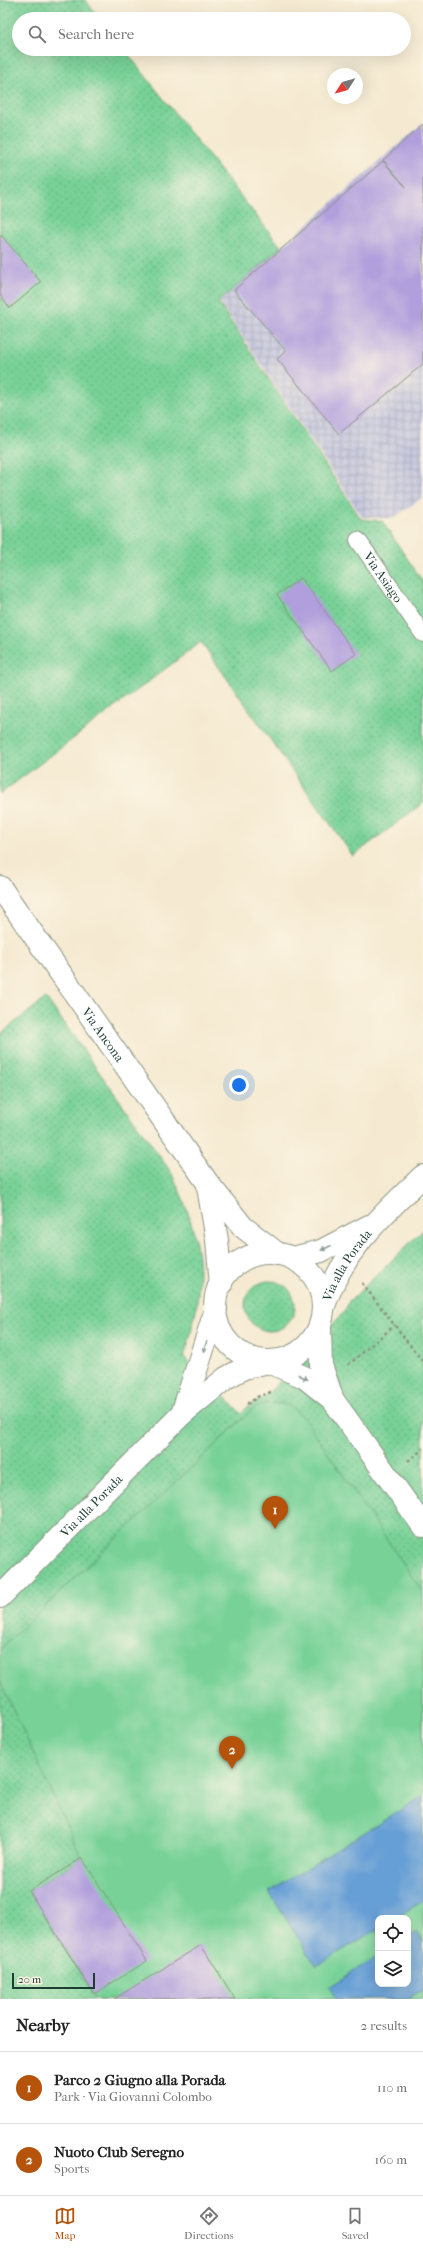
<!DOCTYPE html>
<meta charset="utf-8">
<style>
body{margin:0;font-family:"IM FELL French Canon",serif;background:#f2f2f2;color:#222}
.controls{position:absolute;right:12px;bottom:12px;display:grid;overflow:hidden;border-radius:8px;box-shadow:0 4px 16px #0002}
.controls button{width:36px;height:36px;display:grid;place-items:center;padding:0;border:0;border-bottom:1px solid #e0e0e0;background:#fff;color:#222;font:20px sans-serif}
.compass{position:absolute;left:327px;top:68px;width:36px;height:36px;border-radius:50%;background:#fff;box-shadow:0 4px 16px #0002;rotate:234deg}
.scale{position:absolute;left:12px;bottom:10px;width:83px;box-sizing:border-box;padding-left:4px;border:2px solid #1f3d34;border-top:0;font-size:11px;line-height:14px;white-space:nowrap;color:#1f3d34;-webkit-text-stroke:3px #fcf5e5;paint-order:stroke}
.you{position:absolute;left:239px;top:1085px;width:14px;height:14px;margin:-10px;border:3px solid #fff;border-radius:50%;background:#1a73e8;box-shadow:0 0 0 6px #1a73e833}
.badge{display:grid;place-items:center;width:26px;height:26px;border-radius:50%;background:#b45309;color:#fff;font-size:13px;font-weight:700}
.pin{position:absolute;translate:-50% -33px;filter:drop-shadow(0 1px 2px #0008)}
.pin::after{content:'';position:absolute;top:21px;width:14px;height:12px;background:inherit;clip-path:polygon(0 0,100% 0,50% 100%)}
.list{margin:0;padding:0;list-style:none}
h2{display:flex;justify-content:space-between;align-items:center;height:52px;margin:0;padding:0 16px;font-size:17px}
h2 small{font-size:13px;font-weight:400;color:#767676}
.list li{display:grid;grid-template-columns:26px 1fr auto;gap:12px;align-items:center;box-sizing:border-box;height:72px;padding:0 16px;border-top:1px solid #e0e0e0}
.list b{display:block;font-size:15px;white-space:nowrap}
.list p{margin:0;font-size:13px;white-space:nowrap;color:#767676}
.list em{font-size:13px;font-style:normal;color:#767676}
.icon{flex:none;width:22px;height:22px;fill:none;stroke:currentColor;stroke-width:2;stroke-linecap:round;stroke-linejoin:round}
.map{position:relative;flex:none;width:423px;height:1999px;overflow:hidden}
.search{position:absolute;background:#fff;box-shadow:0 4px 16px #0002;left:12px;right:12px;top:12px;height:44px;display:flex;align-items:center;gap:10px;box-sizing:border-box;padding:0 14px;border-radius:22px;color:#767676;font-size:15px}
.sheet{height:196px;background:#fff}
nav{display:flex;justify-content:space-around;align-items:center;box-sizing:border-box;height:56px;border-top:1px solid #e0e0e0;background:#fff;font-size:11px;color:#767676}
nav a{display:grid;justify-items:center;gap:2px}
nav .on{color:#b45309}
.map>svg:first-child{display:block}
.industrial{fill:url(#industrial-grid)}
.grass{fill:url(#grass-dots);stroke:#4c8866;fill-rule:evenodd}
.garden{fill:#78d298;stroke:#4c8866;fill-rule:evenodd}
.water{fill:#669fd5;stroke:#426e84}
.building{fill:#b09edd}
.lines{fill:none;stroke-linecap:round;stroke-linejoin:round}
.lane-casing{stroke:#8a9482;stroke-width:18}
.street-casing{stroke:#8a9482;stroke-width:24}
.secondary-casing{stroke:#8a9482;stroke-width:24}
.path{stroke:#8a9482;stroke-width:2.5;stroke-dasharray:3 3;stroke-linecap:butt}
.lane{stroke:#fff;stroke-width:16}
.street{stroke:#fff;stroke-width:22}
.secondary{stroke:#fff;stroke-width:22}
.oneway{fill:#8f9e9a}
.labels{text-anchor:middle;stroke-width:3;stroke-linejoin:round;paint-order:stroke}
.street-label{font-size:13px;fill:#1f3d34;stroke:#fcf5e5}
</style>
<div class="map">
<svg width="423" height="1999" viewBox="0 0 423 1999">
<defs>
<pattern id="industrial-grid" width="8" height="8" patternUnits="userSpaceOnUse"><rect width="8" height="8" fill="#c0c2dd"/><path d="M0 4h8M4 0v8" fill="none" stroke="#9b9fb4"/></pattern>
<pattern id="grass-dots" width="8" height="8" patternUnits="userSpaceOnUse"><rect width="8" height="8" fill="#78d298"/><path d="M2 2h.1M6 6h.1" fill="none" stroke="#62ac7d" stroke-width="1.8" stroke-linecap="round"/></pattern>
</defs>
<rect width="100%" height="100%" fill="#fcf5e5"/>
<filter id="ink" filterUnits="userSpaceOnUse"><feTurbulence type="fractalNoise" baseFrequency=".025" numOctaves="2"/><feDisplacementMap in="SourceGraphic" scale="8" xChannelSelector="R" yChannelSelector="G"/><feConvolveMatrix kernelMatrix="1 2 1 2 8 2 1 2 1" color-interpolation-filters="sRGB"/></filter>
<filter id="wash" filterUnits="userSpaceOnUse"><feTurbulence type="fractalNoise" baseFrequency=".012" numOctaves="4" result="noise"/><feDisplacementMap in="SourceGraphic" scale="16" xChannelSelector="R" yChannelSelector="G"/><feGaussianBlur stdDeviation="0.9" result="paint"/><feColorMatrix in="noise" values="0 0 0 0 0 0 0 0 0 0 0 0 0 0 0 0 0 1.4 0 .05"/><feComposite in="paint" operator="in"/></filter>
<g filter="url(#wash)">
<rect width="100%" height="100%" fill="#f5ead1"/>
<polygon class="industrial" points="423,123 423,497 392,519 362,517 219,301"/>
<g class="grass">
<polygon points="0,0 85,0 100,19 19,19 19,49 124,49 281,247 218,302 361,519 382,521 423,582 423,803 353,856 201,642 0,794"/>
<path d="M 46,998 L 171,1172 C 204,1240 207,1286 184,1357 L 241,1413 L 250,1405 L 264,1398 L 344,1312 L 349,1302 L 423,1230 L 423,1999 L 0,1999 L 0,1034 ZM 378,1918 L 408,1918 L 408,1984 L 378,1984 Z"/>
<circle cx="270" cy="1306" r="25"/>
</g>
<path class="garden" d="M 274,1403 L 288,1405 L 304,1418 L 423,1593 L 423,1999 L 96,1999 L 29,1891 L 82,1858 L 0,1681 L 0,1649 L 253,1409 L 263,1404 ZM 378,1918 L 408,1918 L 408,1984 L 378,1984 Z"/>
<g class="water">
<polygon points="423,1796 423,1901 395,1918 378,1918 378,1929 316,1966 269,1892"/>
<polygon points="416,1932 423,1942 423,1990 408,1999 336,1999 329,1987 378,1956 378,1984 408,1984 408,1937"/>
</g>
<g id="blocks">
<g class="building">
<polygon points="423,124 423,364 339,434 277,359 286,351 234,290 383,161 406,187 383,160"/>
<polygon points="0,234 41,282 10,308 0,295"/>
<polygon points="301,578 356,654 332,671 277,595"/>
<polygon points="82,1858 147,1961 94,1994 29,1891"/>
<polygon points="201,1945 235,1999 114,1999"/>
</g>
</g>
</g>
<g filter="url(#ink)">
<use href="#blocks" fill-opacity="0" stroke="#8a9482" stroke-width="1"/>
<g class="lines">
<defs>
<g id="lane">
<path id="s1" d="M 358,540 L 423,634"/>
</g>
<g id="street">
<path id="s2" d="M 0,887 L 207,1182 L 243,1227 L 278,1254"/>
<polyline points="208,1187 217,1240 221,1285"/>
<polyline points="320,1326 321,1365 333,1400"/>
<polyline points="268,1362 304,1377 333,1400 423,1526"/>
</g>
<g id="secondary">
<circle cx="269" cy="1307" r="54"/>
<polyline points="293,1258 321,1251 369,1226"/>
<path id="s3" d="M 323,1309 C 341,1252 381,1216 423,1176"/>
<polyline points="182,1414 216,1309"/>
<path id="s4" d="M 0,1597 L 182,1414 L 226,1378 L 244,1368 L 268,1362"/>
</g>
</defs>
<use href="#lane" class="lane-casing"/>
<use href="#street" class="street-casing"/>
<use href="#secondary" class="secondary-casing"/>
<g class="path">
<polyline points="362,1283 423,1362"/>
<polyline points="348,1365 395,1325"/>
<polyline points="247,1404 259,1396 271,1392"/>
<polyline points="408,1461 423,1449"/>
</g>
<use href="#lane" class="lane"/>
<use href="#street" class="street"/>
<use href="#secondary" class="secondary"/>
</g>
<defs><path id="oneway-solid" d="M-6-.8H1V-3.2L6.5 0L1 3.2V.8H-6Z"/></defs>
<g class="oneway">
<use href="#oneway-solid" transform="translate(326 1248) rotate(156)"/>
<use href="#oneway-solid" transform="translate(205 1347) rotate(107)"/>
<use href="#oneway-solid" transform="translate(303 1377) rotate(28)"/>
</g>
</g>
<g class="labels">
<g class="street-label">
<text dy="5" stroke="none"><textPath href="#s1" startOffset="45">Via Asiago</textPath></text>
<text dy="5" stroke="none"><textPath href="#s2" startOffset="180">Via Ancona</textPath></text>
<text dy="5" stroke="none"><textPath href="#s3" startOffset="50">Via alla Porada</textPath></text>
<text dy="5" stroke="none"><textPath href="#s4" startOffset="129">Via alla Porada</textPath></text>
</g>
</g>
</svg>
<div class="controls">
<button><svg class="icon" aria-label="locate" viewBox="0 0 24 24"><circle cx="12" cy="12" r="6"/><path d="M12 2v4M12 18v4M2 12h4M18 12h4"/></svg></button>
<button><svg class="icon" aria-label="layers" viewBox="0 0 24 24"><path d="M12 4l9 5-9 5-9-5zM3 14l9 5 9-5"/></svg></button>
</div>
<svg class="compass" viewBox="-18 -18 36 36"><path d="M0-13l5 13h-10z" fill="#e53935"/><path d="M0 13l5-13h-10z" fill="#767676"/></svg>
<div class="scale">20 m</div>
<div class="you"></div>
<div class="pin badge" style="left:275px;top:1529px">1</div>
<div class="pin badge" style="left:232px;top:1769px">2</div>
<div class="search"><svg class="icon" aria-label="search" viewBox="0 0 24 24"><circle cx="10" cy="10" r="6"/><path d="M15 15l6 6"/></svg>Search here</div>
</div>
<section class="sheet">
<h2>Nearby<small>2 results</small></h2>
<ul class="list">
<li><span class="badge">1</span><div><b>Parco 2 Giugno alla Porada</b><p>Park · Via Giovanni Colombo</p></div><em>110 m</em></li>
<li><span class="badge">2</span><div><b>Nuoto Club Seregno</b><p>Sports</p></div><em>160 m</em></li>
</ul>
</section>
<nav>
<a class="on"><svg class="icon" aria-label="map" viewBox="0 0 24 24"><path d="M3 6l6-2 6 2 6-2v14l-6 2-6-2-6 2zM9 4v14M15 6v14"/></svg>Map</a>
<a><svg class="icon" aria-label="directions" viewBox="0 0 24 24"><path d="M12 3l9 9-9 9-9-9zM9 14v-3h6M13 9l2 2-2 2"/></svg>Directions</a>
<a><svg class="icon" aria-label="saved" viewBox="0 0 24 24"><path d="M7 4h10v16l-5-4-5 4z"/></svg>Saved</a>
</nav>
